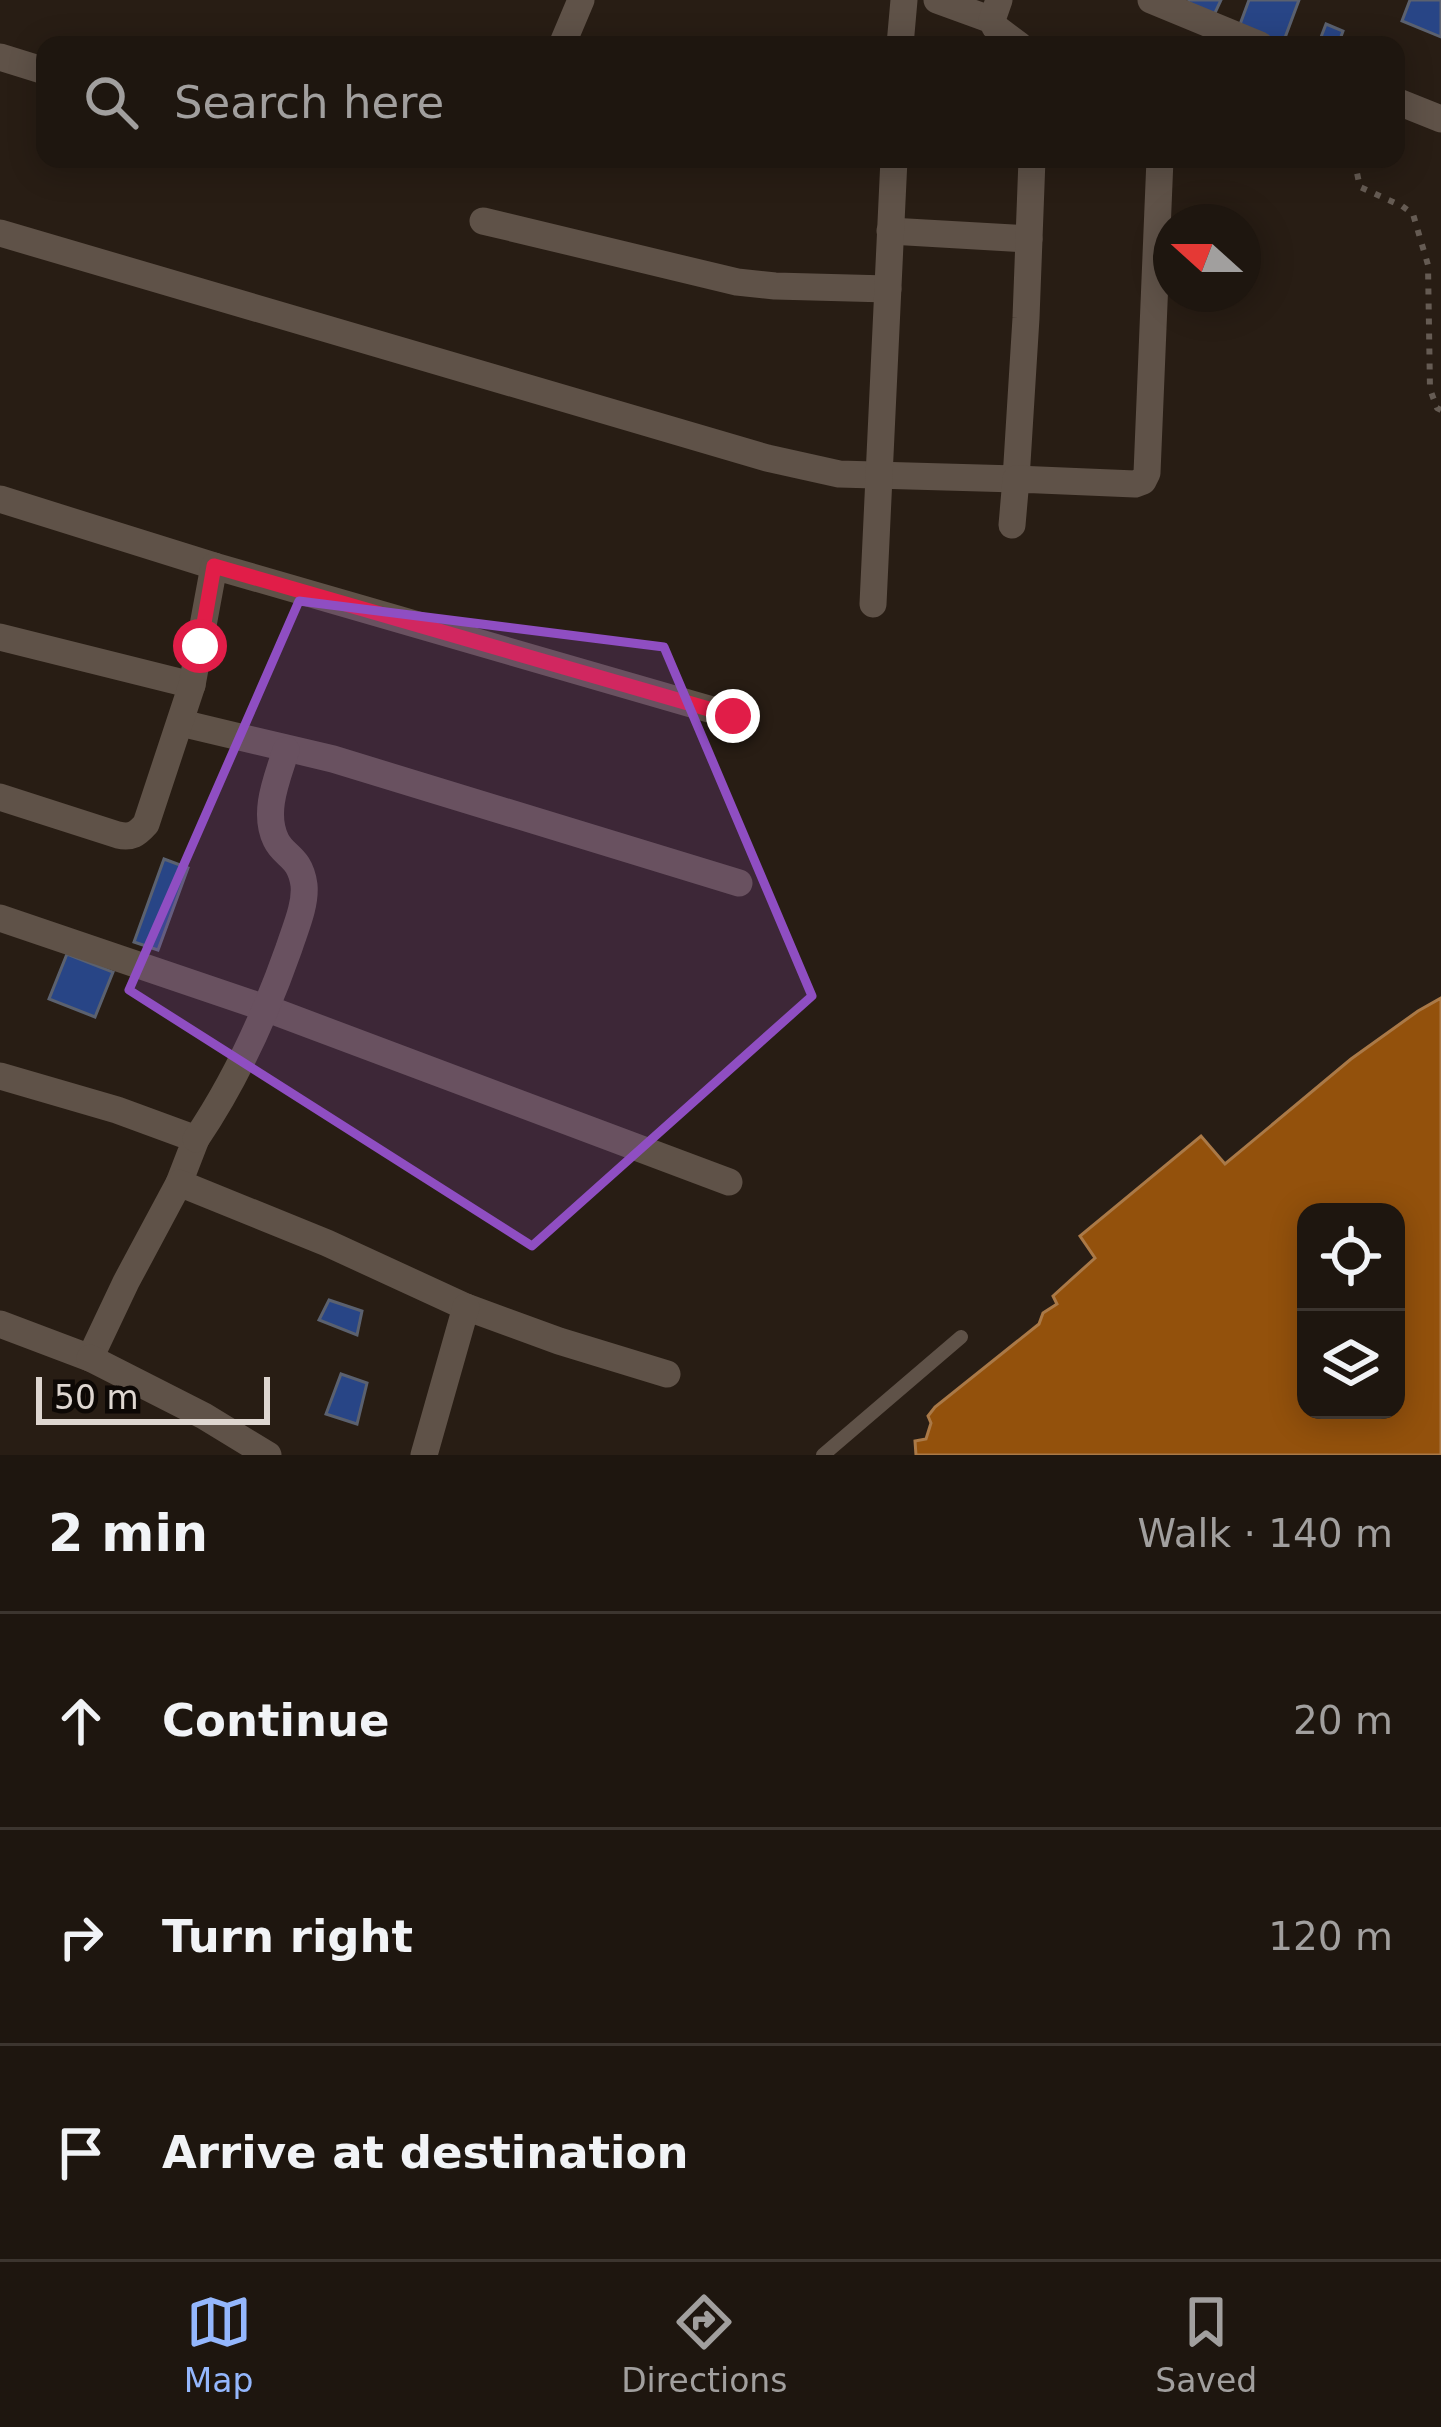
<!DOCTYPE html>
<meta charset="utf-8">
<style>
body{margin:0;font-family:"DejaVu Sans",sans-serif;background:#2b231d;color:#f1f3f6}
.controls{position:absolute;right:36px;bottom:36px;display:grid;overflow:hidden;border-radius:24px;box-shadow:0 6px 30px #0003}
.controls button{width:108px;height:108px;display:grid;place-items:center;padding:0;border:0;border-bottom:3px solid #3c352f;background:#1e160f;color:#f1f3f6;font:60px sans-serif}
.compass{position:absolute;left:1153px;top:204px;width:108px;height:108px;border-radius:50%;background:#1e160f;box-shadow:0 6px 30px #0003;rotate:291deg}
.scale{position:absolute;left:36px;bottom:30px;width:234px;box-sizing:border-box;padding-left:12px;border:6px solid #ded6d0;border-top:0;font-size:33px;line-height:42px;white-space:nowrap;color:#ded6d0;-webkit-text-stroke:9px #0d0805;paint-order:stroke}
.stop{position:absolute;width:36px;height:36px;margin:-27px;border:9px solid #e11d48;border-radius:50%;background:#fff}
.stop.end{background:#e11d48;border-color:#fff;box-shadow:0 3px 12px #0008}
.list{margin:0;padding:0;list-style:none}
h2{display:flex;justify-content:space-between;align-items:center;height:156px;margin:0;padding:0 48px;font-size:51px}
h2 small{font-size:39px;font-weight:400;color:#a19f9e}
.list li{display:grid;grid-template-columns:78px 1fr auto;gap:36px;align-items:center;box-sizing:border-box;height:216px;padding:0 48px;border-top:3px solid #3c352f}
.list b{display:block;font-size:45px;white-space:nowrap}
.list em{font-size:39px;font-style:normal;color:#a19f9e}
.icon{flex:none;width:66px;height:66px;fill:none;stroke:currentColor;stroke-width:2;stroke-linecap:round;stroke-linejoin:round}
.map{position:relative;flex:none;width:1441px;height:1455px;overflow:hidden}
.search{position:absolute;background:#1e160f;box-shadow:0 6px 30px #0003;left:36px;right:36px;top:36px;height:132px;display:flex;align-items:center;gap:30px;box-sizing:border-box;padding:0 42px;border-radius:24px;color:#a19f9e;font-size:45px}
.sheet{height:804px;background:#1e160f}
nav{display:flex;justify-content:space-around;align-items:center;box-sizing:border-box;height:168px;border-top:3px solid #3c352f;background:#1e160f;font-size:33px;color:#a19f9e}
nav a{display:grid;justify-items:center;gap:6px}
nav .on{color:#94b7fd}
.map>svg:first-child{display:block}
.water{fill:#93510c;stroke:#aa7947;stroke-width:3;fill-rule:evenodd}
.building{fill:#284586;stroke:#5b616f;stroke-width:3}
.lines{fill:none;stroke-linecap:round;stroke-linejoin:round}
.path{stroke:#655b53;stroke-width:6;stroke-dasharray:6 9;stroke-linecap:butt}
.lane{stroke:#5f5248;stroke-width:14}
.street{stroke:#5f5248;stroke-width:27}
.route{stroke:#e11d48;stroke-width:15}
.marked{fill:#8f4ec2;fill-opacity:0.2;stroke:#8f4ec2;stroke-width:9;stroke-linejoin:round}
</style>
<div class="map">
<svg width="1441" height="1455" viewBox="0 0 1441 1455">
<rect width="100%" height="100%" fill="#281d14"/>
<path class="water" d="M 1441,998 L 1441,1455 L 916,1455 L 915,1441 L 926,1439 L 931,1423 L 928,1416 L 935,1407 L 1039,1324 L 1043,1313 L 1057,1304 L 1053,1296 L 1095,1258 L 1080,1236 L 1201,1136 L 1225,1164 L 1351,1059 L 1418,1011 ZM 1306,1212 L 1396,1212 L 1396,1410 L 1306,1410 Z"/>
<g class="building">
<polygon points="1189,0 1221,0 1214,15 1188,3"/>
<polygon points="1249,0 1299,0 1283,43 1239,27"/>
<polygon points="1410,0 1441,0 1441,37 1402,21"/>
<polygon points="1326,24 1343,31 1338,45 1318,45"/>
<polygon points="164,859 188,868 158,950 134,942"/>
<polygon points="67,954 113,972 95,1017 49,999"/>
<polygon points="329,1300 362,1311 357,1335 319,1320"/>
<polygon points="341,1374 367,1383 357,1424 326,1414"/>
</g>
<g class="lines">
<polyline class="path" points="1354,159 1360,187 1402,206 1413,214 1428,265 1430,389 1437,408 1441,410"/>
<polyline class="lane" points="823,1455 961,1337"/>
<g class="street">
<polyline points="937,0 992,20"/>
<polyline points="999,0 992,20 995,27 1019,45"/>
<polyline points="1151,0 1260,45"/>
<polyline points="562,45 581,0"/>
<polyline points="900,45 904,0"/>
<polyline points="0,57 45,71"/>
<polyline points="1396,101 1441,119"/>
<polyline points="483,221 737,282 775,286 888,289"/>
<polyline points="890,231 1029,239"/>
<polyline points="0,233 767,458 839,474 1016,479 1026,318 1032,159"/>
<polyline points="0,499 214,566"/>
<polyline points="1012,525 1016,479 1135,484 1143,481 1147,473 1160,159"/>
<polyline points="873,604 894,159"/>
<polyline points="0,637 192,685"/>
<polyline points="181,723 333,759 739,883"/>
<path d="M 0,797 L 118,835 C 132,838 137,834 146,824 L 192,685 L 214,566 L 733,716"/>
<polyline points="0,918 268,1009 729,1182"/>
<polyline points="0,1076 117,1110 196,1139 179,1183"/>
<path d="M 196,1139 C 236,1080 265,1016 289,948 C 295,929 306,905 304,885 C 300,856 284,857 276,840 C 262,811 278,777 286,750"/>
<polyline points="0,1324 90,1358 126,1282 179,1183 327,1243 466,1307 559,1341 667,1374"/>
<polyline points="90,1358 204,1416 268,1455"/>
<polyline points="424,1455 466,1307"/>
</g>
</g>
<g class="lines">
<polyline class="route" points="200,646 214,566 733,716"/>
</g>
<path class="marked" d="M 299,601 L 664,647 L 812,996 L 532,1246 L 129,990 Z"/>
</svg>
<div class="controls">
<button><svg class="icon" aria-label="locate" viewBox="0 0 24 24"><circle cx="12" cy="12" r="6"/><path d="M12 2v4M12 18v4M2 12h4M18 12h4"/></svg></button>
<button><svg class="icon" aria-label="layers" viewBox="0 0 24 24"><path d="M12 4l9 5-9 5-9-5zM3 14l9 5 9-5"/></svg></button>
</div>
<svg class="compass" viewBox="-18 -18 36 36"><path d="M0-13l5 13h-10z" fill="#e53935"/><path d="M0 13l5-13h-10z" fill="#a19f9e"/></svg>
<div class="scale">50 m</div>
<div class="stop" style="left:200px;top:646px"></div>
<div class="stop end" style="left:733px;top:716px"></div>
<div class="search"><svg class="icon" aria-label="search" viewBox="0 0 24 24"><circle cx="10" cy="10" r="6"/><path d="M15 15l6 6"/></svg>Search here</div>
</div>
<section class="sheet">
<h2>2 min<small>Walk · 140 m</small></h2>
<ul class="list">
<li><svg class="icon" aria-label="ahead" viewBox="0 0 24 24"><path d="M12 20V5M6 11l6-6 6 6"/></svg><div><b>Continue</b></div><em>20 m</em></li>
<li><svg class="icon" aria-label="right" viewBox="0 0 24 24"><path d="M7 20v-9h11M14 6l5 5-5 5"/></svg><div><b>Turn right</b></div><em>120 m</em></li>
<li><svg class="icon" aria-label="arrive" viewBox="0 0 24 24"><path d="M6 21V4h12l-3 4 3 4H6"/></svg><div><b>Arrive at destination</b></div></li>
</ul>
</section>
<nav>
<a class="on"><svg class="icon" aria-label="map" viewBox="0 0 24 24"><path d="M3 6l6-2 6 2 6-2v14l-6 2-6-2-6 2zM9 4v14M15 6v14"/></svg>Map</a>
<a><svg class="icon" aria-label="directions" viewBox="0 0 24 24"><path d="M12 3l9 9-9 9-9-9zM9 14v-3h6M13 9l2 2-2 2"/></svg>Directions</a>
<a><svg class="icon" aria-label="saved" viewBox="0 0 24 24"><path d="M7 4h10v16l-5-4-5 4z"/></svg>Saved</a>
</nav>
